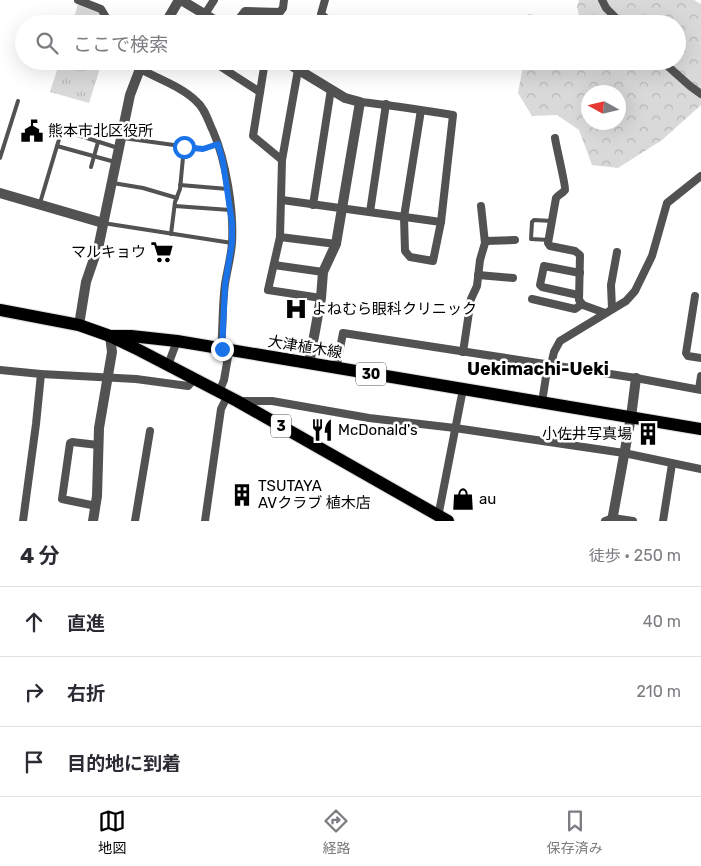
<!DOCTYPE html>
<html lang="ja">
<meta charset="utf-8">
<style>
body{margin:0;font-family:Rubik,"Noto Sans JP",sans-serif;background:#f2f2f3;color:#2b2b33}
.compass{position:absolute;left:581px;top:85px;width:45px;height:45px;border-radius:50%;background:#fff;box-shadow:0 5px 20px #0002;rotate:278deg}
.stop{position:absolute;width:15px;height:15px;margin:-11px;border:4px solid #1a73e8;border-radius:50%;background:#fff}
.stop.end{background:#1a73e8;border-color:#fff;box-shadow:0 1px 5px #0008}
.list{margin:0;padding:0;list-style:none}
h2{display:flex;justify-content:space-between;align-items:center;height:65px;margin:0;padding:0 20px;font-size:21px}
h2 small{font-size:16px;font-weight:400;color:#7c7c81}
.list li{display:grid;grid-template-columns:32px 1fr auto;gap:15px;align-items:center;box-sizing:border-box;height:70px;padding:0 20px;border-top:1px solid #e1e1e2}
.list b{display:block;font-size:19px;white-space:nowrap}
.list em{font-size:16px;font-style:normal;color:#7c7c81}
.icon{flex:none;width:28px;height:28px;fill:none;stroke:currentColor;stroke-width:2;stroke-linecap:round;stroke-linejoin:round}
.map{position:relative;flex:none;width:701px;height:521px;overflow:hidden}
.search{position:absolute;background:#fff;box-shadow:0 5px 20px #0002;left:15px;right:15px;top:15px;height:55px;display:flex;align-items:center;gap:12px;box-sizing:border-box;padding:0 18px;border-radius:28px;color:#7c7c81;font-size:19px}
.sheet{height:275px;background:#fff}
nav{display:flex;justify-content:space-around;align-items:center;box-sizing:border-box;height:70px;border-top:1px solid #e1e1e2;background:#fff;font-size:14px;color:#7c7c81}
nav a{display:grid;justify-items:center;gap:2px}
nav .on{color:#000}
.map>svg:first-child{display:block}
.forest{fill:url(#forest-crowns);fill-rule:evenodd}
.park{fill:url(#park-tufts)}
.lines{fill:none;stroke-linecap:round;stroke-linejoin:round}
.primary-casing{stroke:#dbdbdb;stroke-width:14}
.trunk-casing{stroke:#dbdbdb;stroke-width:14}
.service{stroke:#525252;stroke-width:4}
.minor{stroke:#525252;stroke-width:8}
.tertiary{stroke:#525252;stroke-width:10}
.primary{stroke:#000;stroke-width:12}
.trunk{stroke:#000;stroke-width:12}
.route{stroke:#1a73e8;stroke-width:6}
.labels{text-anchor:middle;stroke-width:5;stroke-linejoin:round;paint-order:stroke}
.shield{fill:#fff;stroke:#4c4c4c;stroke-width:1}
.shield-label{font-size:14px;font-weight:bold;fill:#000}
.poi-label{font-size:15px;fill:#000;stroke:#fff;text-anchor:start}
.street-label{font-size:15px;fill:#000;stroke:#fff}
.quarter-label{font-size:18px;font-weight:bold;fill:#000;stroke:#fff}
</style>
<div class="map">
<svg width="701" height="521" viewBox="0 0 701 521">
<defs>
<pattern id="forest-crowns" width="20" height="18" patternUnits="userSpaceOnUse" patternTransform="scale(1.25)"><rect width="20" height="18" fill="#d9d9d9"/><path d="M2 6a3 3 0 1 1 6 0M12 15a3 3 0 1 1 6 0" fill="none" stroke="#b8b8b8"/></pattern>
<pattern id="park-tufts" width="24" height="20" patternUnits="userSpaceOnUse" patternTransform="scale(1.25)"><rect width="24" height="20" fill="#d9d9d9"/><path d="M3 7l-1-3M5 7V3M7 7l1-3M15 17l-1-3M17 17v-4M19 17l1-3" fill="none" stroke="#b8b8b8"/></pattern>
</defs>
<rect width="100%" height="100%" fill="#fff"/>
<g class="forest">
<path d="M 579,0 L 694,0 L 701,4 L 701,105 L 662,140 L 618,168 L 592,165 L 579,130 L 557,115 L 532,116 L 518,93 L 524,61 L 677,61 L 677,24 L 581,24 L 577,7 ZM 588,92 L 618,92 L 618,122 L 588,122 Z"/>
<polygon points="528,14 566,19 571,24 528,24"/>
</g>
<g class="park">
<polygon points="78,4 97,11 105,24 72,24"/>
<polygon points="60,61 110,61 101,65 89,103 50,92"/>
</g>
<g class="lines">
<defs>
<polyline id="primary" points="110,336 131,336 177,341 701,429"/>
<polyline id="trunk" points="0,310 79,325 110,336 135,348 237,401 448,521"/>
</defs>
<use href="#primary" class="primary-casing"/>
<use href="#trunk" class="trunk-casing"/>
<g class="service">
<polyline points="123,138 203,149 217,144"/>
<polyline points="57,146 62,130 118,148"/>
<polyline points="0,158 18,101"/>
<polyline points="91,167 98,142"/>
<polyline points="113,183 143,188 177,198"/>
<polyline points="180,185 228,189"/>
<polyline points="40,203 57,146 115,162"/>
<polyline points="175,206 230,210"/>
<polyline points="103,223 232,243"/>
<polyline points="171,234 175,202 180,189 184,147"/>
<polyline points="549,240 531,239 532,222 534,220 552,221"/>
</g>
<g class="minor">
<polyline points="78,0 101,9 110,24"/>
<polyline points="325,0 321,14 333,24"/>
<polyline points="602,0 606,8 622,24"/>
<polyline points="205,14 214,0"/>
<polyline points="235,24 245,11 280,12 283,8 284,0"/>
<path d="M 127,61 C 148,76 179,84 196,101 C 205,108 208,121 213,131 C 226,161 234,210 232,243 C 231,257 227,271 225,284 C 222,306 223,328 221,349"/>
<polyline points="215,61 218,65 260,92"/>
<polyline points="265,61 253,136 282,160 298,70"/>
<polyline points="662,61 690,86 701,94"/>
<path d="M 360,102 C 391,105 422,110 453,115 L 441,222 L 433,261 L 410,257 L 405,251 L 404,217 L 421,110"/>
<path d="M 555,138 C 556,146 566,186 565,190 C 563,193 558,195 556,198 L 548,243 L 550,246 L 575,251 L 580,255 L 579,300 L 583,305 L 605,313"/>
<polyline points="282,160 280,237 268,290 321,298"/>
<polyline points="282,200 441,222"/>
<polyline points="313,205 331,89"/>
<polyline points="370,212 386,104"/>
<polyline points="280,237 336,244"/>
<polyline points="485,241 515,240"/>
<polyline points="274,265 323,272"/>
<polyline points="478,275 513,278"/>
<polyline points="578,295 542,287 540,285 544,266 580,273"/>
<polyline points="695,296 686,353 688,356 701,358"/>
<polyline points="532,299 575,309 582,304"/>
<polyline points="612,309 611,285 617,252"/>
<polyline points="463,352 471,299 477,286 480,260 485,243 481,206"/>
<polyline points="168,365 177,341"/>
<polyline points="551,365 554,352 560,341 626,301 635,291 652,256 667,203 701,176"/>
<polyline points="336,369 343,333 636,378 701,390"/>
<polyline points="0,370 41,374 136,379 188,386 195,378"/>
<polyline points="699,389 701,376"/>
<polyline points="219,392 224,380 229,351"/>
<polyline points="241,401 272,401 369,418 455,428 624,453 701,469"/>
<polyline points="542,402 548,364"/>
<polyline points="96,506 62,499 70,443 72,442 98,445"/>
<polyline points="438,517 463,389"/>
<polyline points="23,521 36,424 41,374"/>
<polyline points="135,521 150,431"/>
<polyline points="205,521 221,409 227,397"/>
<polyline points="605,521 613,518 633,521"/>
<polyline points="663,521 672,464"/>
</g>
<g class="tertiary">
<polyline points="181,0 221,24"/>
<polyline points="165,24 179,0"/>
<polyline points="284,61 345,98 360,102 336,244 323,272 321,298 309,364"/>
<polyline points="0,193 103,223"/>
<polyline points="79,325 86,282 99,244 130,95 143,61"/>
<polyline points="93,521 97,496 99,428 112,352 110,336"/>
<polyline points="612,521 631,417 636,378"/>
</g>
<use href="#primary" class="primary"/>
<use href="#trunk" class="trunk"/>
</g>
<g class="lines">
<polyline class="route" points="184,147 203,149 218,144 223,162 232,223 232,243 225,285 222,349"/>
</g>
<defs>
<symbol id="civic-bare" viewBox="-9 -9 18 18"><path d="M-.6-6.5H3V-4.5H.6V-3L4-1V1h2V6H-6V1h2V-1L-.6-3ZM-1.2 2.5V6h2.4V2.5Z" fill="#000" stroke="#fff" stroke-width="2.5" paint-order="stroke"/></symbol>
<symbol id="supermarket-bare" viewBox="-9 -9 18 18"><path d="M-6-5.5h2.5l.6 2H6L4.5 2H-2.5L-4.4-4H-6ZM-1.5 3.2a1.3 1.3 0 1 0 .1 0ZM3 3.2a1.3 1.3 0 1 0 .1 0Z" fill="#000" stroke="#fff" stroke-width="2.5" paint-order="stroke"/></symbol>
<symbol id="hospital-bare" viewBox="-9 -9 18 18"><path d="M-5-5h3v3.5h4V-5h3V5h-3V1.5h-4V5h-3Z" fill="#000" stroke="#fff" stroke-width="2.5" paint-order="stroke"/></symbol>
<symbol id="restaurant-bare" viewBox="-9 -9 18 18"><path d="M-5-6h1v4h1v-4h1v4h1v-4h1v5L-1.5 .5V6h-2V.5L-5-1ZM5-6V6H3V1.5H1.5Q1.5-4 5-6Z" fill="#000" stroke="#fff" stroke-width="2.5" paint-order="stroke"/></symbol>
<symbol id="building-bare" viewBox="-9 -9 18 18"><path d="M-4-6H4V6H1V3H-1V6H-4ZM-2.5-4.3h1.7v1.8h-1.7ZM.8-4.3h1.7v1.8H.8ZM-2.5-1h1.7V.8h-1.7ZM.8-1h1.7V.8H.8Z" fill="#000" stroke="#fff" stroke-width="2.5" paint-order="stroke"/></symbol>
<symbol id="shop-bare" viewBox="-9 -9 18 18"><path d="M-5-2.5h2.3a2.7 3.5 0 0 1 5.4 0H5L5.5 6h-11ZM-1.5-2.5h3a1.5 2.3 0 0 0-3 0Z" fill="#000" stroke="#fff" stroke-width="2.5" paint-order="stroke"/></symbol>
</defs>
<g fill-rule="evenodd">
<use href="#civic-bare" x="16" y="115" width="32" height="32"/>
<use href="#supermarket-bare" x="146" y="236" width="32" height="32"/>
<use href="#hospital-bare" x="280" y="293" width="32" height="32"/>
<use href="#restaurant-bare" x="306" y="414" width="32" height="32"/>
<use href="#building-bare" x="632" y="418" width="32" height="32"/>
<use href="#building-bare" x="226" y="479" width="32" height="32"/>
<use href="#shop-bare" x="447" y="483" width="32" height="32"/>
</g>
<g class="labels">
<g class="shield">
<rect x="356" y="362.5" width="30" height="23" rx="4"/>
<rect x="271" y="414.5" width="20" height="23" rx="4"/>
</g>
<g class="shield-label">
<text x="371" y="379">30</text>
<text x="281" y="431">3</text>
</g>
<g class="poi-label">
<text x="48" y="136">熊本市北区役所</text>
<text x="146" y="257" text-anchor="end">マルキョウ</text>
<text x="312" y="314">よねむら眼科クリニック</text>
<text x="338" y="435">McDonald's</text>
<text x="632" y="439" text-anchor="end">小佐井写真場</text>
<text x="258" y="491">TSUTAYA<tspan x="258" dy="17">AVクラブ 植木店</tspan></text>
<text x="479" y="504">au</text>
</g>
<g class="street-label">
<text transform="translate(305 347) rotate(9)" y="5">大津植木線</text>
</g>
<g class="quarter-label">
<text x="538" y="375">Uekimachi-Ueki</text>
</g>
</g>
</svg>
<svg class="compass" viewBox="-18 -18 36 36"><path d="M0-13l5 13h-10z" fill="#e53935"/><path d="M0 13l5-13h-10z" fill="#7c7c81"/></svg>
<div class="stop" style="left:184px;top:147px"></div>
<div class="stop end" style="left:222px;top:349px"></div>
<div class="search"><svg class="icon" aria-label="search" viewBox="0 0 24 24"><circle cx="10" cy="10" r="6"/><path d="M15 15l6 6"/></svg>ここで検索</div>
</div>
<section class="sheet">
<h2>4 分<small>徒歩 · 250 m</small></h2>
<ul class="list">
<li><svg class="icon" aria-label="ahead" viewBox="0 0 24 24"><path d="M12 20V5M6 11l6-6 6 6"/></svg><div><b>直進</b></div><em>40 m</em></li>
<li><svg class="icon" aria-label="right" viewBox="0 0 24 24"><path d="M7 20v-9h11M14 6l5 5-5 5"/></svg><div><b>右折</b></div><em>210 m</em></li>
<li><svg class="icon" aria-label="arrive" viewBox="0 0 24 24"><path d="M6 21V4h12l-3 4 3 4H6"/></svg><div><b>目的地に到着</b></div></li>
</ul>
</section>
<nav>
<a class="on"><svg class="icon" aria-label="map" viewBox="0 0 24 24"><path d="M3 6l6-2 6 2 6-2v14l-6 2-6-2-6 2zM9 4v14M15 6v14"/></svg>地図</a>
<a><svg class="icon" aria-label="directions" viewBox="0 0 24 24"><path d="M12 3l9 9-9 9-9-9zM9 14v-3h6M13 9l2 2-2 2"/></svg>経路</a>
<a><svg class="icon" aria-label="saved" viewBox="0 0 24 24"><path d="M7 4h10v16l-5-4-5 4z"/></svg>保存済み</a>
</nav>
